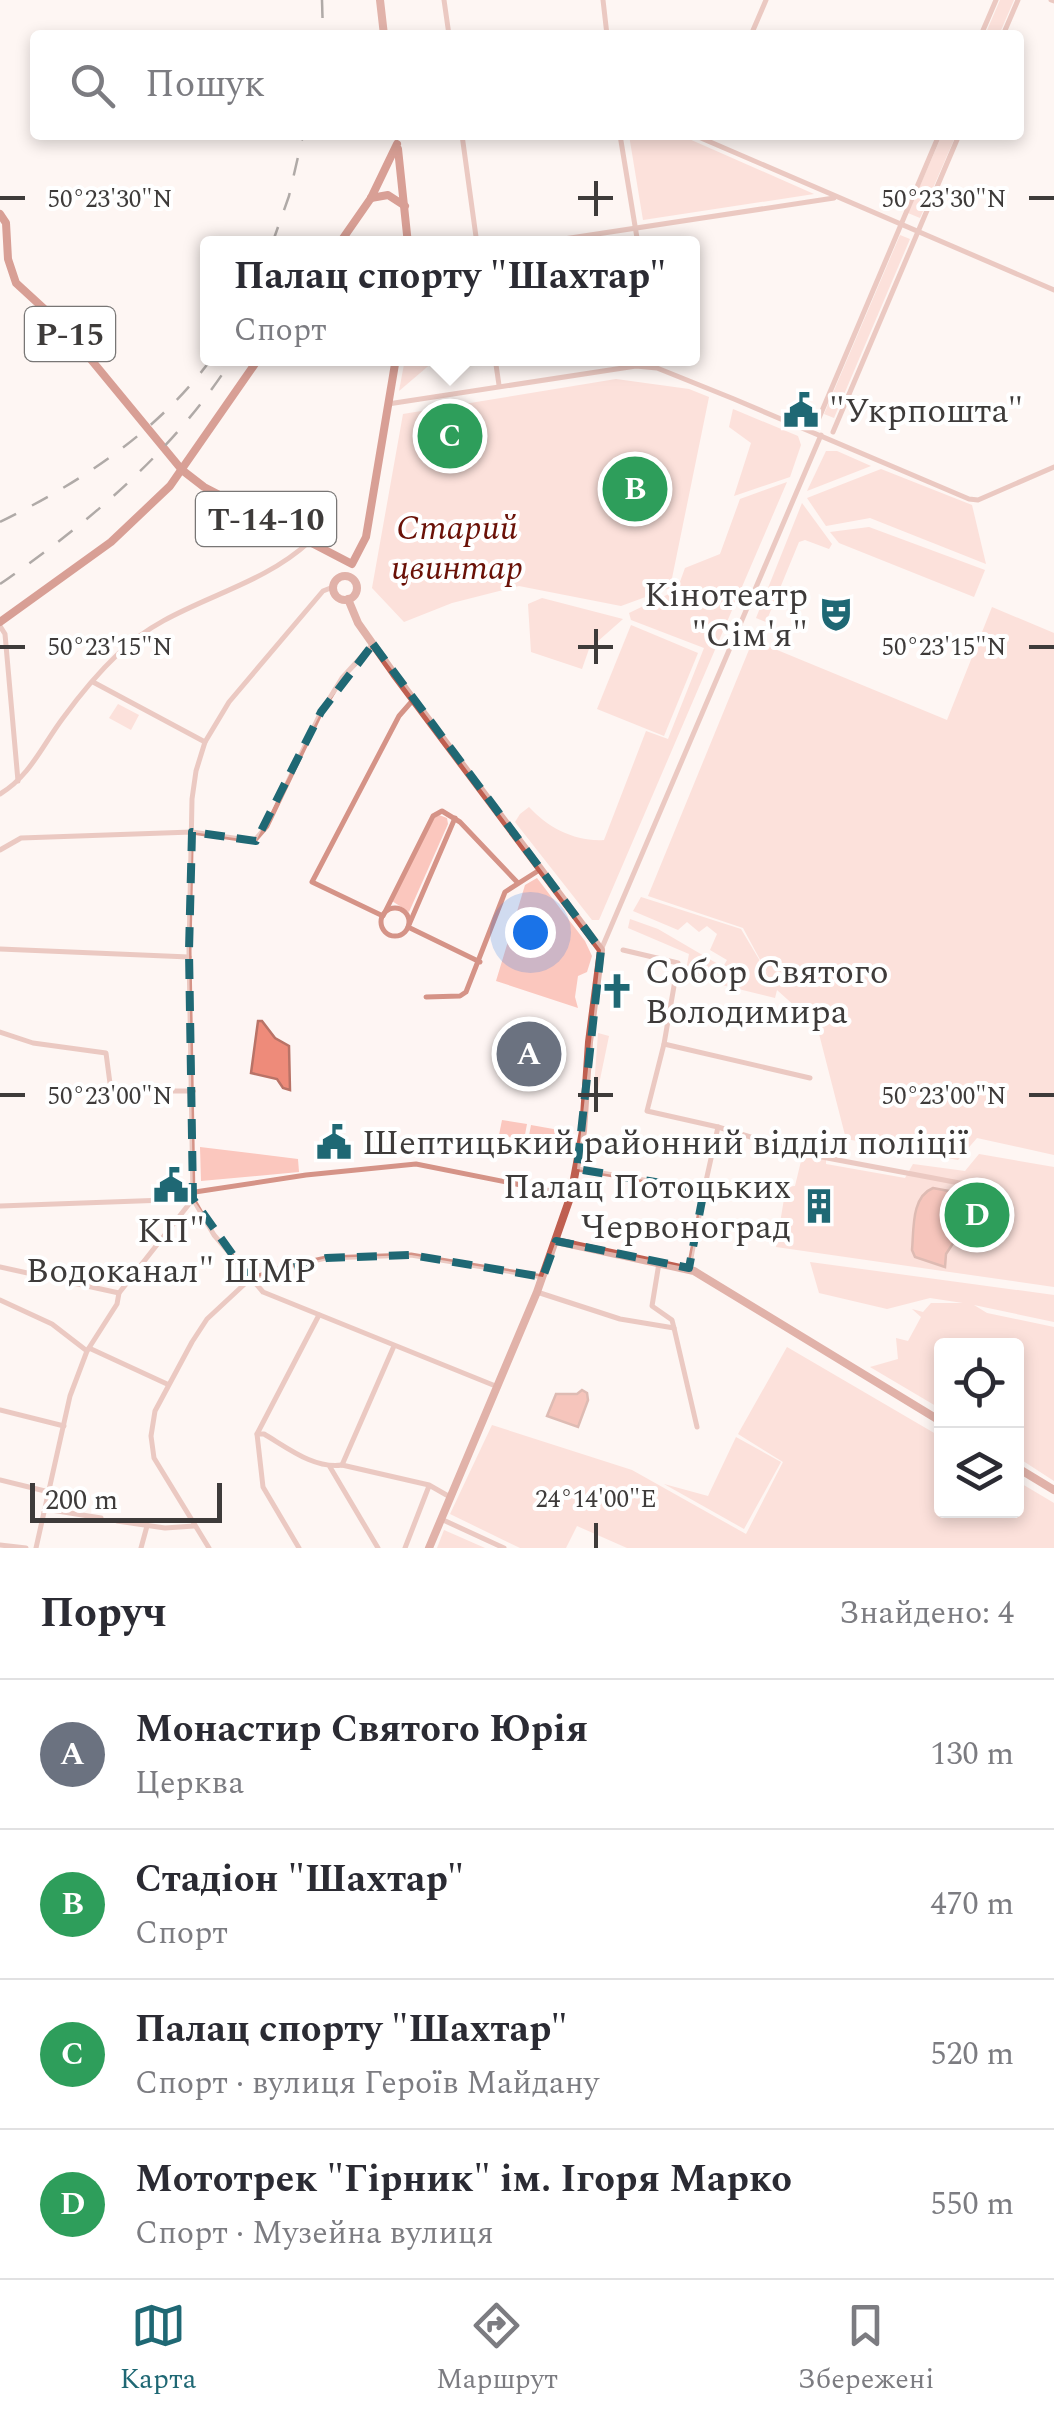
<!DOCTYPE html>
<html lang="uk">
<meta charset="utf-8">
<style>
body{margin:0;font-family:Spectral,serif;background:#f7f7f7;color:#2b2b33}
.controls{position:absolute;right:30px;bottom:30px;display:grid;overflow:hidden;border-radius:10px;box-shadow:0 5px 15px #0003}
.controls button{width:90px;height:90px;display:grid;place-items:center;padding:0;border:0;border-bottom:2px solid #e1e1e2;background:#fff;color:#2b2b33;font:50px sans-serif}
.scale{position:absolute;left:30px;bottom:25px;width:192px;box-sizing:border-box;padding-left:10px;border:5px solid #3e3b3a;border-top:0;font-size:28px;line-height:35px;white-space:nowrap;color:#3e3b3a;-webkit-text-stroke:8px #fff;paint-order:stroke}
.you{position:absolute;left:530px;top:932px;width:35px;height:35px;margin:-25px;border:8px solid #fff;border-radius:50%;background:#1a73e8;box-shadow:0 0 0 15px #1a73e833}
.badge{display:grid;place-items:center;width:65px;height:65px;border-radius:50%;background:#1f6874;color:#fff;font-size:32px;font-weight:700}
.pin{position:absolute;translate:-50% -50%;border:5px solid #fff;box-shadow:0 2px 10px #0006}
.popup{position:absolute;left:200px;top:236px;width:500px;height:130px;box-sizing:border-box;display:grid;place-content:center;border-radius:10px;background:#fff;filter:drop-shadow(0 2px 8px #0005);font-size:32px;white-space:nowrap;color:#7c7c81}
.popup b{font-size:38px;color:#2b2b33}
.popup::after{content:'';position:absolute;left:50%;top:100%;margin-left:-20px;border:20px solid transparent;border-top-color:#fff}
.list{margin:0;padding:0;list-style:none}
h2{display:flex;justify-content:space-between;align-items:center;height:130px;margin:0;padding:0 40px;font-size:42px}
h2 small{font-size:32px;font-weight:400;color:#7c7c81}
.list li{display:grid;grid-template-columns:65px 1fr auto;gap:30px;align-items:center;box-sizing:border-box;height:150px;padding:0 40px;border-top:2px solid #e1e1e2}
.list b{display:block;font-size:38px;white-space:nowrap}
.list p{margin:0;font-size:32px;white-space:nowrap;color:#7c7c81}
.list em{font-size:32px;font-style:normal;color:#7c7c81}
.icon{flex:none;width:55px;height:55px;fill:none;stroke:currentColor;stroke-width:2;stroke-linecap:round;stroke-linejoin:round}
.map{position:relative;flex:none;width:1054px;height:1548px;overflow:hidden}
.search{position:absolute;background:#fff;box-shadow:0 5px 15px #0003;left:30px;right:30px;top:30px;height:110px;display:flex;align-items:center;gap:25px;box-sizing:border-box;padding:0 35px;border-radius:10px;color:#7c7c81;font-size:38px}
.sheet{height:730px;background:#fff}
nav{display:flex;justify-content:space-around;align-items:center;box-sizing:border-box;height:140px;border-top:2px solid #e1e1e2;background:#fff;font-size:28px;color:#7c7c81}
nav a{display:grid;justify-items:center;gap:5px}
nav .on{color:#1f6874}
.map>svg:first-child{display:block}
.green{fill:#fbc7be}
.water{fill:#ee8b7a;stroke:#b97367;stroke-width:2.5}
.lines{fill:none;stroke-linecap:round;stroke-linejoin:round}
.street{stroke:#d59387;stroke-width:5}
.secondary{stroke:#bf5f50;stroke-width:8}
.primary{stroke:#ab3525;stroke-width:8}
.rail{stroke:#524e4d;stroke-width:2.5;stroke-dasharray:18 18;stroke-linecap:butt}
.marked{fill:none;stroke:#1f6874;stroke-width:8;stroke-dasharray:20 12;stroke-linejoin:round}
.ticks{fill:none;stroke:#3e3b3a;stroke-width:4}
.labels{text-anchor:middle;stroke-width:8;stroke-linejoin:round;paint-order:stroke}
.shield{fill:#fff;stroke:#787675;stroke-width:2.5}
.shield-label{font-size:32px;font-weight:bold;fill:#3e3b3a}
.poi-label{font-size:35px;fill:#3e3b3a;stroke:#fff;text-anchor:start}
.park-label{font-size:35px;font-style:italic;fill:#6a1107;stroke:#fff}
.ticks-label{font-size:25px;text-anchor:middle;fill:#3e3b3a;stroke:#fff;stroke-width:8;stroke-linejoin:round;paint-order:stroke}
</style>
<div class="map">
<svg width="1054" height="1548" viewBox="0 0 1054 1548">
<rect width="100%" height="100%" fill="#fef5f3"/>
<g class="green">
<polygon points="1000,0 1014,0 999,35 985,35"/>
<polygon points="629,135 680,135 814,194 643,220"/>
<polygon points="942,135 956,135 920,218 908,213"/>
<polygon points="900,235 910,239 834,418 824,414"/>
<polygon points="405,359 432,359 433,362 399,391"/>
<polygon points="616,379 689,389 709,397 670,588 621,606 519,586 452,603 404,622 372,588 403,414"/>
<polygon points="733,409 798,436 801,445 790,477 734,496 751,443 729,427"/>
<polygon points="826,451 837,451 871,466 807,491"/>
<polygon points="881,469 972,505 986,564 870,518 826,526 807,498"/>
<path d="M 787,482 L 599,920 L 592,920 L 515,822 L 520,814 L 529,807 C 548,828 576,842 604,840 L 646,731 L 668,739 L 704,648 L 631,620 L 629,613 L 677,590 L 685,568 L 720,554 L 740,499 Z"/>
<polygon points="802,503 832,544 829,549 805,540 799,542 766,622 756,618"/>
<polygon points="869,527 985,570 974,597 839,543 830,532"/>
<polygon points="542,598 623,619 589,649 582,669 531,652 528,604"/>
<polygon points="992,607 1054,633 1054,1155 977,1138 958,1160 846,1139 817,1026 777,990 775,998 685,976 689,954 628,928 630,919 658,929 723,967 727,960 710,950 717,934 707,926 699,932 687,922 678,930 633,911 641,897 741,929 770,978 743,928 648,896 753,640 947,720"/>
<polygon points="631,625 698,653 664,736 597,709"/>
<polygon points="118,704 139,715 131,730 109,718"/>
<polygon points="439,815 447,818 448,824 409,912 392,901 434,818"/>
<polygon points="537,878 585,941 592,956 587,972 578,976 575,997 578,1008 496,981 525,885"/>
<polygon points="598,1033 609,1036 598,1089 594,1088"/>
<polygon points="547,1034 557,1042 550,1067 537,1068"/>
<polygon points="502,1120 527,1124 524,1140 499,1135"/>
<polygon points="531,1125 559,1130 556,1147 528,1141"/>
<polygon points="200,1147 298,1159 299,1172 201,1181"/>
<polygon points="979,1154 1054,1167 1054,1287 776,1247 786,1187 795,1186 802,1157 826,1159 826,1164 905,1178 913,1164 965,1171"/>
<polygon points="810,1262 1054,1295 1054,1322 974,1305 987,1313 1054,1327 1054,1481 1017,1457 1016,1346 942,1346 941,1409 870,1367 898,1359 896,1338 908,1341 921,1317 912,1309 923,1312 931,1303 963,1303 930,1298 887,1309 819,1293"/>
<polygon points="787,1347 941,1437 942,1510 1016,1510 1017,1481 1054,1503 1054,1548 627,1548 577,1526 566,1548 520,1548 450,1514 492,1425 632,1470 746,1534 783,1462 738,1434"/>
<polygon points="736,1437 781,1462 744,1529 664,1484 708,1496"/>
<polygon points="444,1530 485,1548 437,1548"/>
</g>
<g class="water">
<polygon points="258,1021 262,1021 275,1038 289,1046 290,1090 283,1088 277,1079 251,1073"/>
<path d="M 933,1188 L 959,1193 L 963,1197 L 961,1231 L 946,1254 L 945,1267 L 915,1257 L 912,1250 C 914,1229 911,1197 933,1188 Z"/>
<polygon points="582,1390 587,1393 588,1400 578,1427 547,1416 556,1394 577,1394"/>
</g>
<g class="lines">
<g class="street">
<polyline points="444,0 449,35"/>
<polyline points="603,0 607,35"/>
<polyline points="1051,0 1054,1"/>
<polyline points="751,35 766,0"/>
<polyline points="981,35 996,0"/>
<polyline points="1003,35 1018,0"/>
<polyline points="462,135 477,244"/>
<polyline points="620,135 638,244"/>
<polyline points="694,135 1054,290"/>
<polyline points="531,244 834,198"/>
<polyline points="495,358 499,385"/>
<polyline points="388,404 636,366 657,368 734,399 969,499 978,500 1054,467"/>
<polyline points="816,425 939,135"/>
<polyline points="833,432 959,135"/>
<polyline points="0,626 5,634 18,781"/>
<polyline points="93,682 205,742"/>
<polyline points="413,700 399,716 312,882 383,916 433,816 442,811 460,822 517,882"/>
<path d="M 0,794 C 30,776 42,746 63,718 C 79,696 98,673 118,654 C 171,601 254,593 309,542"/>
<polyline points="455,818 408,927 480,962"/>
<polyline points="0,850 21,838 192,832 254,841 267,826 321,712 342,678 373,644"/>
<circle cx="395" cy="922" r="14"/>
<polyline points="0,949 189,957"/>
<polyline points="601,950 821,435"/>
<polyline points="623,950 678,963 664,1044 647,1111 718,1127 704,1190"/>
<polyline points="426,997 460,996 466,992 505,892 541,869"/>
<polyline points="0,1032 33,1043 106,1053 111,1091 193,1091"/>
<polyline points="664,1044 810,1078"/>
<polyline points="718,1127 806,1154 965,1184"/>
<polyline points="577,1169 704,1190 689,1268"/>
<polyline points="195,1192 306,1175 416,1164 571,1195"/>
<polyline points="193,1199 189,951 192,799 196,771 205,742 229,702 323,591 333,587"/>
<polyline points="193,1199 214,1235 263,1292 498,1387"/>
<polyline points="0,1206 193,1199"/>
<polyline points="659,1263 652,1306 672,1320 674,1328"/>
<polyline points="0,1267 119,1293"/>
<polyline points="537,1292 620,1319 674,1328 697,1427"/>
<polyline points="0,1300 52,1324 87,1351"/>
<polyline points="89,1348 167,1384"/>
<polyline points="0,1410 64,1426"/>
<path d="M 257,1434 L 264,1434 C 288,1448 314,1469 342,1465 L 429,1485 L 450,1497"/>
<polyline points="342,1465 394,1346"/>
<polyline points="330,1467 378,1548"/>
<polyline points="0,1480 49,1492"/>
<polyline points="45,1509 101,1518"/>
<polyline points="441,1519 504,1548"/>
<polyline points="117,1521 165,1528 194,1526"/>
<polyline points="0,1545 26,1548"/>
<polyline points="36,1548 70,1396 87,1351 117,1304 119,1293 193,1199"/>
<polyline points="141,1548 147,1526"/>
<polyline points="209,1548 154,1458 151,1436 155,1411 192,1342 207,1319 250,1279 281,1268 326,1258 411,1255 543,1277"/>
<polyline points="299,1548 263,1487 257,1434 319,1315"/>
<polyline points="405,1548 429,1486"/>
</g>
<g class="secondary">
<polyline points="380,0 384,35"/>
<circle cx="345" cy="588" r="12"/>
<polyline points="348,599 358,623 394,674 601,950 589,1042 583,1131 571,1195 537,1292 429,1548"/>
<polyline points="556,1241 694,1271 942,1422"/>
<polyline points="1016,1467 1054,1490"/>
</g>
<g class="primary">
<polyline points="398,149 408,244"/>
<polyline points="371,198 388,195 405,206"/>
<polyline points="0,214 6,223 8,259 16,283 65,328 182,470 204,487 352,564 366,537 396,358"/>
<polyline points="339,244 371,198 397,144"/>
<polyline points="0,622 111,542 170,486 259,358"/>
</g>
<g class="rail">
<polyline points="322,0 323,35"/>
<polyline points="272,244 289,196 303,135"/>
<path d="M 0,522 C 81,482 158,432 212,358"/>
<path d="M 0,584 C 90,522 174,451 233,358"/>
</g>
</g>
<path d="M0 0H1054V1548H0ZM 373,644 L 601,950 L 577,1169 L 704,1190 L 689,1268 L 556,1241 L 543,1277 L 411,1255 L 326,1258 L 250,1279 L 193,1199 L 189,951 L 192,832 L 256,841 L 321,712 Z" fill="#fef5f3" fill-opacity=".55" fill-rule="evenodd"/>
<path class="marked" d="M 373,644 L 601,950 L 577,1169 L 704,1190 L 689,1268 L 556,1241 L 543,1277 L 411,1255 L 326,1258 L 250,1279 L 193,1199 L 189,951 L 192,832 L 256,841 L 321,712 Z"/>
<path class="ticks" d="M 596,181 L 596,216M 0,198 L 25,198M 578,198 L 613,198M 1029,198 L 1054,198M 596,629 L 596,664M 0,647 L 25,647M 578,647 L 613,647M 1029,647 L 1054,647M 596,1077 L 596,1112M 0,1095 L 25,1095M 578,1095 L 613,1095M 1029,1095 L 1054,1095M 596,1523 L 596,1548"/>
<defs>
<symbol id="civic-bare" viewBox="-9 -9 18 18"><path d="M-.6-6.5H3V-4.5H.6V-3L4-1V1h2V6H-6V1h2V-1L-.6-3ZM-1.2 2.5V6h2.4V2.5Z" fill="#1f6874" stroke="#fff" stroke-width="2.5" paint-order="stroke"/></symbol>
<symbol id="theatre-bare" viewBox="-9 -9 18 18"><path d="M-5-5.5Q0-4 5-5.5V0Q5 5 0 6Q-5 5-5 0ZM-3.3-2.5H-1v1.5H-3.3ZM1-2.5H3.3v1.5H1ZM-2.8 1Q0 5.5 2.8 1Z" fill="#1f6874" stroke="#fff" stroke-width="2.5" paint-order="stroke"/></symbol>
<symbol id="church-bare" viewBox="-9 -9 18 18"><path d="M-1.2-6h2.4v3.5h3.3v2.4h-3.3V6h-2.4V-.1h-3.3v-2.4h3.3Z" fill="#1f6874" stroke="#fff" stroke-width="2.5" paint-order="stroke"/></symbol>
<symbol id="building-bare" viewBox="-9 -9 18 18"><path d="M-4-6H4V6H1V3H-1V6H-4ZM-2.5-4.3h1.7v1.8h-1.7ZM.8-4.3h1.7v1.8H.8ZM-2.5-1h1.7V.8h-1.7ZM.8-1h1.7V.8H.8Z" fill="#1f6874" stroke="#fff" stroke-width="2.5" paint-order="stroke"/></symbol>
</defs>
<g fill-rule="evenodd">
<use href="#civic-bare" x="776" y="385" width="50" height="50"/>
<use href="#theatre-bare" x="811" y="589" width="50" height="50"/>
<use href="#church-bare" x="592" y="966" width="50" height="50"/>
<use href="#civic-bare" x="309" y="1117" width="50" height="50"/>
<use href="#civic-bare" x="146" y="1160" width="50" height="50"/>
<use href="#building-bare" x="794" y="1181" width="50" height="50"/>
</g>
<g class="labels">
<g class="shield">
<rect x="25" y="307" width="90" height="54" rx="8"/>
<rect x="196" y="492" width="140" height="54" rx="8"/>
</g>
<g class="shield-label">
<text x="70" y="345">Р-15</text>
<text x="266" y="530">Т-14-10</text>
</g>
<g class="poi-label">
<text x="829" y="422">"Укрпошта"</text>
<text x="808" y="606" text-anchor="end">Кінотеатр<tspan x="808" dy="40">"Сім'я"</tspan></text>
<text x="645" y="983">Собор Святого<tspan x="645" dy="40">Володимира</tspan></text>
<text x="362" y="1154">Шептицький районний відділ поліції</text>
<text x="791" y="1198" text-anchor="end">Палац Потоцьких<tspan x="791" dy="40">Червоноград</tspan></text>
<text x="171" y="1242" text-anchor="middle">КП"<tspan x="171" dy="40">Водоканал" ШМР</tspan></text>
</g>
<g class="park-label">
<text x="457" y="539">Старий<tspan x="457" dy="40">цвинтар</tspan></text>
</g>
</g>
<g class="ticks-label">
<text x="110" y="207">50°23'30"N</text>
<text x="944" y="207">50°23'30"N</text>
<text x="110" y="655">50°23'15"N</text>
<text x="944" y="655">50°23'15"N</text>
<text x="110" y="1104">50°23'00"N</text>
<text x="944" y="1104">50°23'00"N</text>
<text x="596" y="1507">24°14'00"E</text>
</g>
</svg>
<div class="controls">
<button><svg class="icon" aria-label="locate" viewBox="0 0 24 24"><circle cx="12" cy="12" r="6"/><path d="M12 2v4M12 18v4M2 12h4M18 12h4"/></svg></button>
<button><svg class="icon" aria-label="layers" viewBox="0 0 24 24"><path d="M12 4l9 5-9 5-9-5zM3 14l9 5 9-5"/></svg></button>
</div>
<div class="scale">200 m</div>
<div class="you"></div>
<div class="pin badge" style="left:529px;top:1054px;background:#6b7280">A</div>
<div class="pin badge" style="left:635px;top:489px;background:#2e9e5b">B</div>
<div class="pin badge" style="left:450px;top:436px;background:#2e9e5b">C</div>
<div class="popup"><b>Палац спорту &quot;Шахтар&quot;</b>Спорт</div>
<div class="pin badge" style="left:977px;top:1215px;background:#2e9e5b">D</div>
<div class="search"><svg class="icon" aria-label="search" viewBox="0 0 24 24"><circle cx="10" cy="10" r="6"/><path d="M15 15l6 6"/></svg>Пошук</div>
</div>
<section class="sheet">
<h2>Поруч<small>Знайдено: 4</small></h2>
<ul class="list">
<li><span class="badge" style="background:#6b7280">A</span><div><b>Монастир Святого Юрія</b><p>Церква</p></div><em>130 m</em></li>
<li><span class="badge" style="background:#2e9e5b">B</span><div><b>Стадіон &quot;Шахтар&quot;</b><p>Спорт</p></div><em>470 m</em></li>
<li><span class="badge" style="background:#2e9e5b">C</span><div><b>Палац спорту &quot;Шахтар&quot;</b><p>Спорт · вулиця Героїв Майдану</p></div><em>520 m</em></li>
<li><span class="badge" style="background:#2e9e5b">D</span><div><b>Мототрек &quot;Гірник&quot; ім. Ігоря Марко</b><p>Спорт · Музейна вулиця</p></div><em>550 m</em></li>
</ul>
</section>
<nav>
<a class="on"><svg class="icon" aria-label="map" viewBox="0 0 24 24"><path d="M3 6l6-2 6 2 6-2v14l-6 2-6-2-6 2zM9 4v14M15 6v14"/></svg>Карта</a>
<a><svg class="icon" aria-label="directions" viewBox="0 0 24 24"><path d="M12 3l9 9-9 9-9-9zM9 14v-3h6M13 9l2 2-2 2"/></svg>Маршрут</a>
<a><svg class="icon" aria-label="saved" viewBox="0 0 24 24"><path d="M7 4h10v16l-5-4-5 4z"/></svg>Збережені</a>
</nav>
